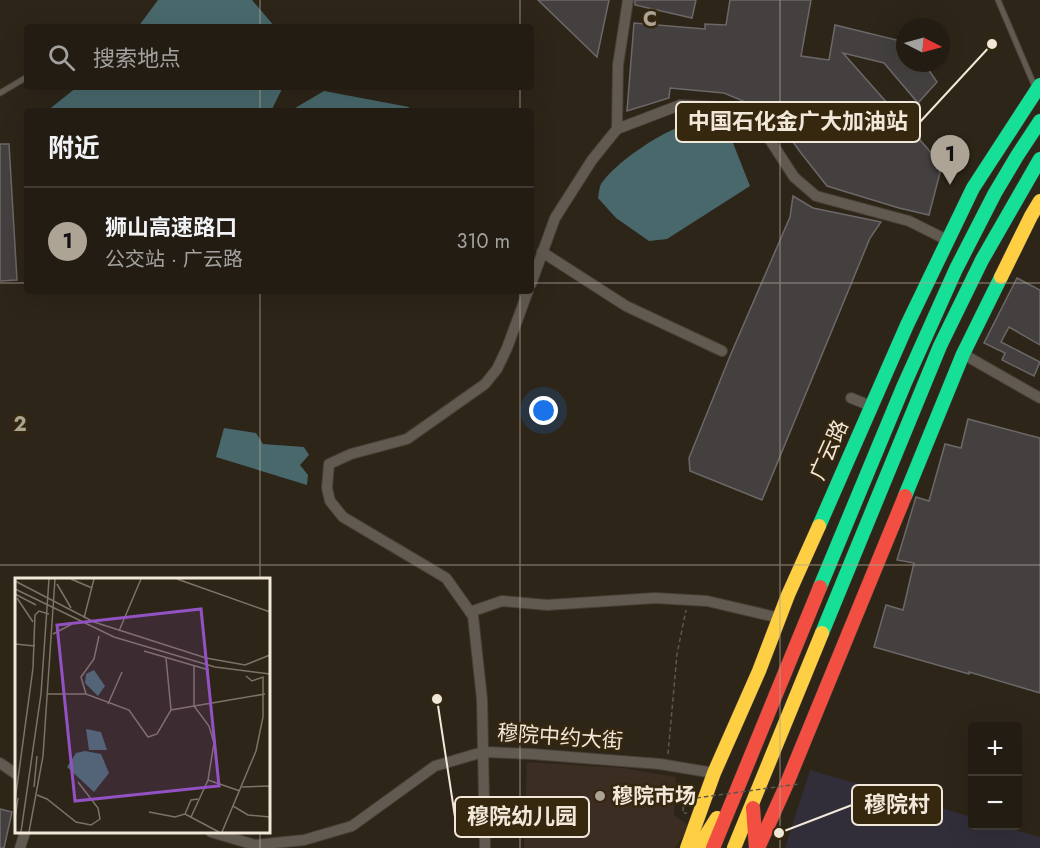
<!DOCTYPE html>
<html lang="zh">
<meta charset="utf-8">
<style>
body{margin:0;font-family:Jost,"Noto Sans SC",sans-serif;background:#2e2920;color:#f1f3f6}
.controls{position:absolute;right:18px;bottom:18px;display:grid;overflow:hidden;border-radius:6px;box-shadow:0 6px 24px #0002}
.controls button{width:54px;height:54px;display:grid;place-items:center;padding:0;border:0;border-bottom:2px solid #3f3a32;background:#221c12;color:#f1f3f6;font:30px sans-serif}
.compass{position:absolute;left:896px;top:18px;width:54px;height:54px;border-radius:50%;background:#221c12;box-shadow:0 6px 24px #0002;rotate:96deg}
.you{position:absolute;left:544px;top:411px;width:21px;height:21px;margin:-15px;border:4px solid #fff;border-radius:50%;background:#1a73e8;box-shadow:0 0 0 9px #1a73e833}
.badge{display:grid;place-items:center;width:39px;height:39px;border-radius:50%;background:#ada496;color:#111;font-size:20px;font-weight:700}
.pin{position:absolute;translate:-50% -50px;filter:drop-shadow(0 2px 3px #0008)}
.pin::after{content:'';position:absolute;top:32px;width:21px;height:18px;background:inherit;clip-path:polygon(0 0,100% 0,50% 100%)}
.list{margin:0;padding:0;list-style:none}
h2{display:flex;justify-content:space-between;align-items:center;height:78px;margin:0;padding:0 24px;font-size:26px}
h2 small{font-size:20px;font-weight:400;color:#a2a19f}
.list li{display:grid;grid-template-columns:39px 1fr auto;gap:18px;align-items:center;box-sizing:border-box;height:108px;padding:0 24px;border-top:2px solid #3f3a32}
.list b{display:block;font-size:22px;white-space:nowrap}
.list p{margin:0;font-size:20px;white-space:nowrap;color:#a2a19f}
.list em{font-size:20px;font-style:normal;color:#a2a19f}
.icon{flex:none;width:33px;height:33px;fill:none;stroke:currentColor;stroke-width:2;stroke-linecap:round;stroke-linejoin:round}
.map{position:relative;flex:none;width:1040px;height:848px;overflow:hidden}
.search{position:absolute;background:#221c12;box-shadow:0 6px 24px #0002;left:24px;top:24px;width:510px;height:66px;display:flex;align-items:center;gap:15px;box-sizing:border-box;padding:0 21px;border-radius:6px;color:#a2a19f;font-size:22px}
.panel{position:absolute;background:#221c12;box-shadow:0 6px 24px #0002;left:24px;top:108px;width:510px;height:186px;border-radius:6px}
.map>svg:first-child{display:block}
.commercial{fill:#3b2d21}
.industrial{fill:#312e3a}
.water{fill:#48686c}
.building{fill:#444040;stroke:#6c6868;stroke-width:1.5}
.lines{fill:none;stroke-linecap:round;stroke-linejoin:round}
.lane-casing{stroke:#473f35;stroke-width:7}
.street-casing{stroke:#473f35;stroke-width:12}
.fast-casing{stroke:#473f35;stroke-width:15}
.slow-casing{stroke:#473f35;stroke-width:15}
.jam-casing{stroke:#473f35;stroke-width:15}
.path{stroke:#5e574e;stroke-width:1.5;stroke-dasharray:4.5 3;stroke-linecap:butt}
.lane{stroke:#615a50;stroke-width:5}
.street{stroke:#615a50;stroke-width:10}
.fast{stroke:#16e098;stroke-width:14}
.slow{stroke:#ffcf43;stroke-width:14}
.jam{stroke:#f24e42;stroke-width:14}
.path-bridge{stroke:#5e574e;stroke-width:1.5;stroke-dasharray:4.5 3;stroke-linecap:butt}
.grid{fill:none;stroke:#ada496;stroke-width:1.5;stroke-opacity:0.55}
.poi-dot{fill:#ada496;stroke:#36270f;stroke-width:2}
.labels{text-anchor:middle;stroke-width:5;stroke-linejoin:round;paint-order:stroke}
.street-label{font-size:21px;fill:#f2e8da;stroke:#36270f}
.poi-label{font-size:21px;font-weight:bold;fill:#f2e8da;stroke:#36270f;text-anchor:start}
.inset-road{fill:none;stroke:#7c7366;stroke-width:1.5}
.view{fill:#9352c4;fill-opacity:0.15;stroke:#9352c4;stroke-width:3}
.inset-edge{fill:none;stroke:#f2e8da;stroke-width:3}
.grid-label{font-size:20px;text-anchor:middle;font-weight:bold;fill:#ada496;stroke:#36270f;stroke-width:5;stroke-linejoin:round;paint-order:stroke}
.leader{fill:none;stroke:#f2e8da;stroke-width:2}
.callout-dot{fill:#f2e8da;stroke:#36270f;stroke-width:2}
.callout{fill:#36270f;stroke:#f2e8da;stroke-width:2}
.callout-label{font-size:22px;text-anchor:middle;font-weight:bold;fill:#f2e8da}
</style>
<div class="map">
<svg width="1040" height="848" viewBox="0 0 1040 848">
<rect width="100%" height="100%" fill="#2d2518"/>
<polygon class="commercial" points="527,762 623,768 676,777 674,815 690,826 675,848 524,848"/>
<polygon class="industrial" points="810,770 972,817 972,826 1001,826 1040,837 1040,848 785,848"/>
<g class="water">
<polygon points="158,0 252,0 275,27 138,27"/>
<polygon points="77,87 283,87 271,111 47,111"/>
<polygon points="324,91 409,107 408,111 290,111"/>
<path d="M 682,126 L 716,128 L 731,138 L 750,186 L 667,239 L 649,241 L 616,218 L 598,198 C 599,193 599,188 601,184 C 615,163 658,134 682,126 Z"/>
<polygon points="224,428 256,433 263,444 304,447 309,455 300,465 308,475 307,485 216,457"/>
</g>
<g class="building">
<polygon points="538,0 609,0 597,57"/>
<polygon points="635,0 696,0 692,18 635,5"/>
<polygon points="730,0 811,0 801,56 829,60 835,25 905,42 905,63 924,63 937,82 918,103 884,63 843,53 942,165 929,215 899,208 827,186 801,153 772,113 724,93 670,88 669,98 627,111 634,23 705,29 705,24 726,25"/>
<polygon points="0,144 9,144 17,280 0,281"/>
<polygon points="793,196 813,208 881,222 870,238 762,500 690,471 689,458 730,356 790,217"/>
<polygon points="1017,278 1040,290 1040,345 1009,327 1001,342 1040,362 1034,376 1002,360 1005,353 984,343"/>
<polygon points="968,419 1040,438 1040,693 969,672 969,674 874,647 886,605 903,610 914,563 897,560 916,497 929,501 945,444 961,448"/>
<polygon points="0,809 12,812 4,848 0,848"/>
</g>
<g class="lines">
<defs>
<g id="lane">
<polyline points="998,0 1035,87"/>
<polyline points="0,93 27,77"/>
</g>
<g id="street">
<polyline points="617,129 680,105 719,107 759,123 794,177 816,196 909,221 947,240"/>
<polyline points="542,252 626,306 722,351"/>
<polyline points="531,284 555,218 592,160 617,129 618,65 628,0"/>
<polyline points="963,354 1040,398"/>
<polyline points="851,398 871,406"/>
<polyline points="470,612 502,601 547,605 655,598 707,601 780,618"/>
<polyline points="0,763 16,774"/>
<polyline points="211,832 255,845 304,840 352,826 435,766 483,752 532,754 660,764 714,773"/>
<polyline points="20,848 25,832"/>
<polyline points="485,848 482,699 473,616 446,578 343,517 330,501 327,488 329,464 351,454 407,439 485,384 497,369 507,348 528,291"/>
</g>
<g id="fast">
<polyline points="905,496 963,354 1001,277"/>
<polyline points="819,526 907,325 973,188 1040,85"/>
<polyline points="820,587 904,385 956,269 995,193 1017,156 1040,121"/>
<polyline points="822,633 940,346 982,260 1040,159"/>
</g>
<g id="slow">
<polyline points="1001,277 1031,216 1040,201"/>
<polyline points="687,848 714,773 759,671 788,595 819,526"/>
<polyline points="696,848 701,843 717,818"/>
<polyline points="734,848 822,633"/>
</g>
<g id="jam">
<polyline points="753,808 756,848"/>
<polyline points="713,848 820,587"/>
<polyline points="758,848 785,788 905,496"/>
</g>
</defs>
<use href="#lane" class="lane-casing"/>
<use href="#street" class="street-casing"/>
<use href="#fast" class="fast-casing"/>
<use href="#slow" class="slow-casing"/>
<use href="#jam" class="jam-casing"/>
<g class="path">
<polyline points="668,754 677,654 686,610"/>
<polyline points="684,784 683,813 687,813"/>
</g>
<use href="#lane" class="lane"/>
<use href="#street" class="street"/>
<use href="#fast" class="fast"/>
<use href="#slow" class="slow"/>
<use href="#jam" class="jam"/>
<polyline class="path-bridge" points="689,799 799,784"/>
</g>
<path class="grid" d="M 260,0 L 260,27M 520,0 L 520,27M 780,0 L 780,848M 260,87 L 260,111M 520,87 L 520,111M 0,283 L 27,283M 531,283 L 1040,283M 260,291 L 260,580M 520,291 L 520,848M 0,565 L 1040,565M 260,832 L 260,848"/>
<circle class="poi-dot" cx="600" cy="796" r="6"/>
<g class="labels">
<g class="street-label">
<text transform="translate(829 450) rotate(-66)" y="7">广云路</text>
<text transform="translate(560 737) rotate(4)" y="7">穆院中约大街</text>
</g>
<g class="poi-label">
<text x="612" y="803">穆院市场</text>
</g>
</g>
<g transform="translate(15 578)">
<rect width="255" height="255" fill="#2d2518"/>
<path d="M 79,92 L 90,108 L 83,118 L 70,105 L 71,96 ZM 71,151 L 86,154 L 92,172 L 74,172 ZM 70,173 L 86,176 L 94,195 L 79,214 L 52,189 L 61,175 Z" fill="#48686c"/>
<path class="inset-road" d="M 56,1 L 77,10M 162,1 L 255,34M 0,3 L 79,44 L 191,80 L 230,87 L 255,77M 42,6 L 56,30M 0,11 L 99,59 L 200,89 L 255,96M 0,16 L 21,27M 2,20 L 18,44M 69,40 L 79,1M 104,53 L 126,1M 38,56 L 57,46M 0,66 L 20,68M 129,73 L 194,92M 151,80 L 156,132M 33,116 L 71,116 L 114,132 L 133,159 L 142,156 L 156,132 L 250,116M 71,116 L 66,99 L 79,81 L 84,58M 93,126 L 107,94M 193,202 L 225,213M 19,209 L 22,178M 227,209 L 255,208M 22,217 L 32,221 L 61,244 L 76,247 L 85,241 L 83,230 L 63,204M 0,223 L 18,90 L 20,37 L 24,33 L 34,36M 218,228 L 233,237 L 255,239M 134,234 L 160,239 L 170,236 L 176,222 L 183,221M 170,236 L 204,254M 176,239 L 193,202 L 199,165 L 194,148 L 179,128 L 179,88M 0,241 L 3,220M 6,254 L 26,116 L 34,1M 14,254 L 28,178 L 40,1M 207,254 L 241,173 L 248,139 L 248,99 L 237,103 L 231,98"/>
<path class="view" d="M 186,31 L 204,208 L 60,223 L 42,47 Z"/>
<rect width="255" height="255" class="inset-edge"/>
</g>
<g class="grid-label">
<text x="650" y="26">C</text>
<text x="20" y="431">2</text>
</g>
<path class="leader" d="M992 44L920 122M779 833L852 805M437 699L455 817"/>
<g class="callout-dot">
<circle cx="992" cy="44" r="6"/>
<circle cx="779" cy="833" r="6"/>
<circle cx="437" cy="699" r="6"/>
</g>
<g class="callout">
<rect x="676" y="102" width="244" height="40" rx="6"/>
<rect x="852" y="785" width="90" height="40" rx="6"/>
<rect x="455" y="797" width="134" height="40" rx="6"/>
</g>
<g class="callout-label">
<text x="798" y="129">中国石化金广大加油站</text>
<text x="897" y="812">穆院村</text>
<text x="522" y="824">穆院幼儿园</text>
</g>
</svg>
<div class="controls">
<button>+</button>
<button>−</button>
</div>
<svg class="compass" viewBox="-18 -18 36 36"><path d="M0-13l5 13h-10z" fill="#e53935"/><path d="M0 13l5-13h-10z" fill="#a2a19f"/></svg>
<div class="you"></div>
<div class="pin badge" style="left:950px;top:185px">1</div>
<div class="search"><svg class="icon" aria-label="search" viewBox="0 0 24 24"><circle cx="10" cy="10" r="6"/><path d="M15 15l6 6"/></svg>搜索地点</div>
<section class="panel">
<h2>附近<small></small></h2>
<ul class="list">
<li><span class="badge">1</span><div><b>狮山高速路口</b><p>公交站 · 广云路</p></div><em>310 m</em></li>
</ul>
</section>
</div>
